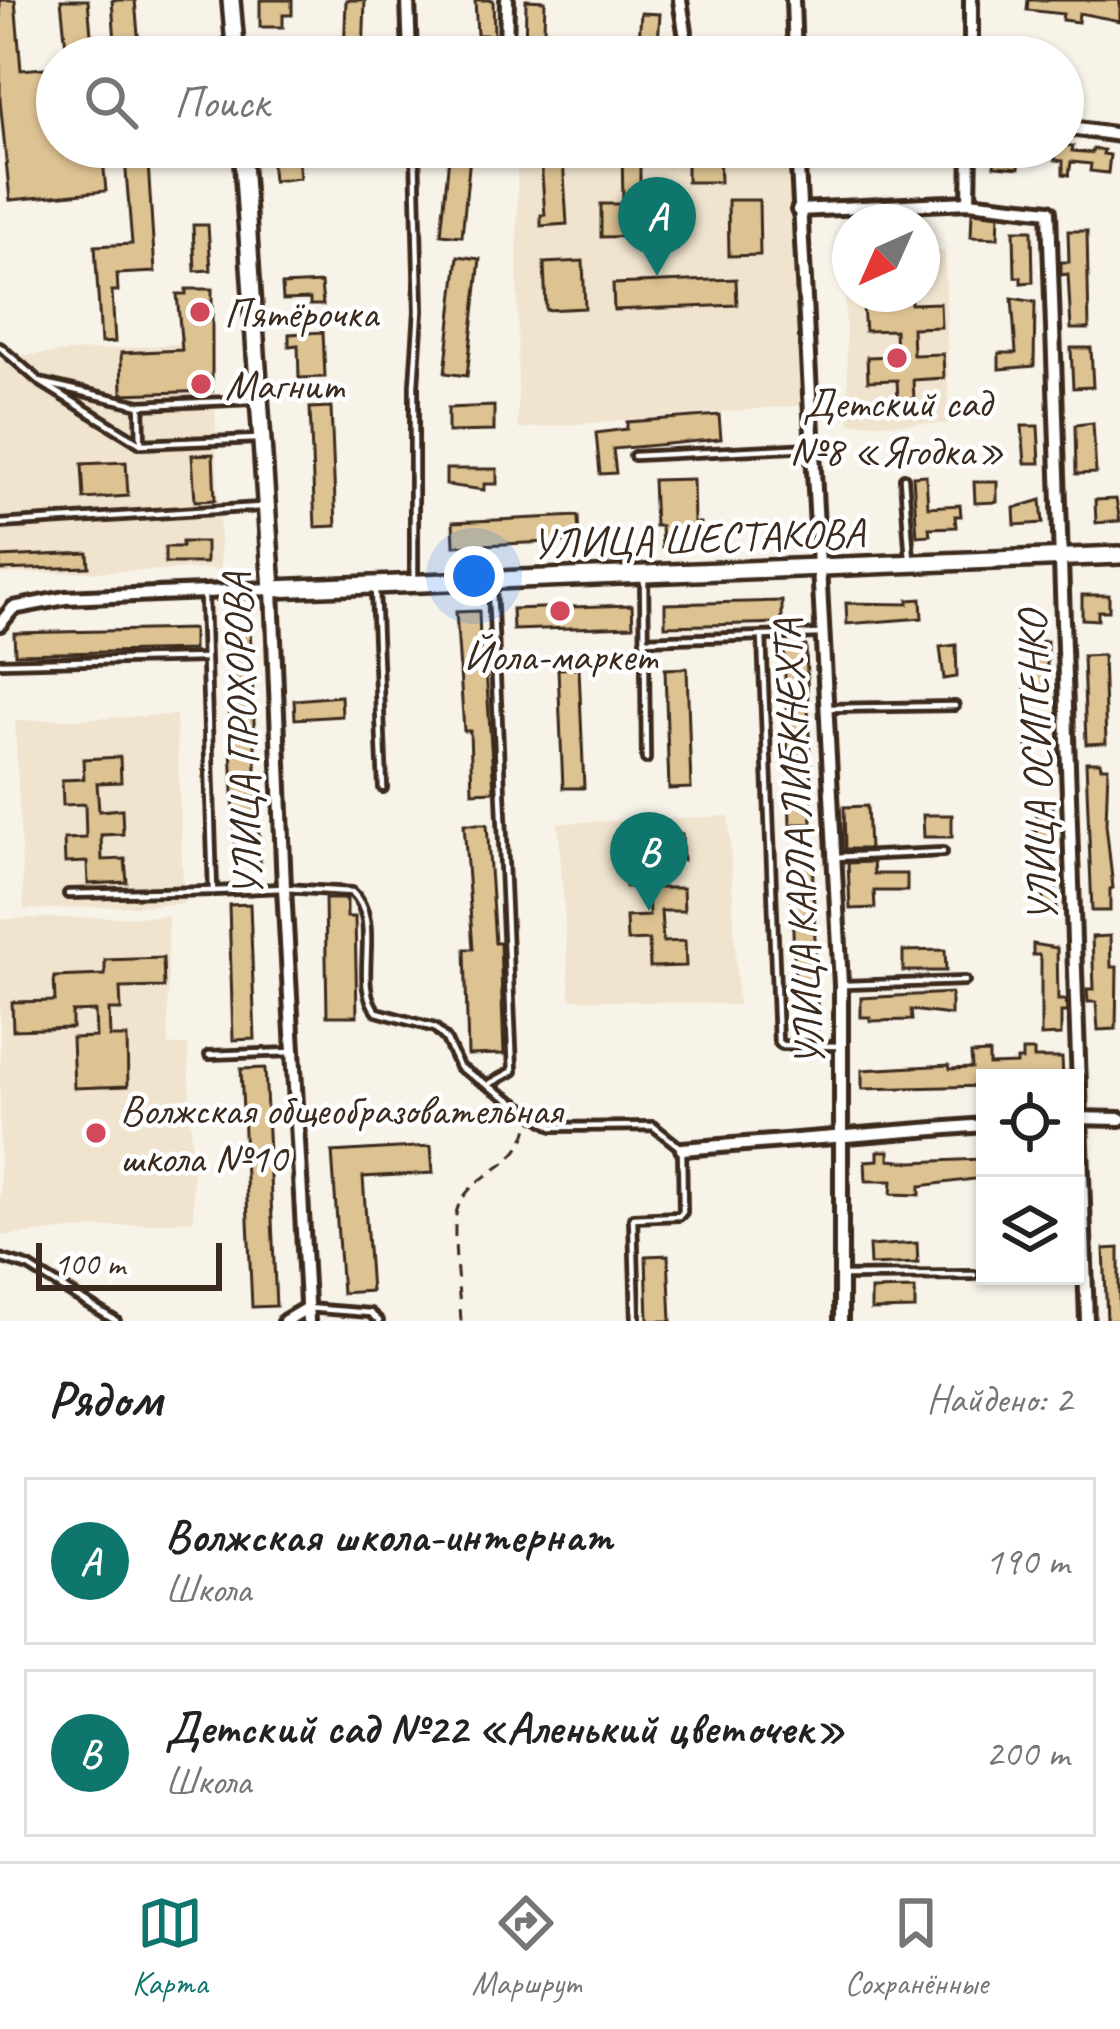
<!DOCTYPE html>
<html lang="ru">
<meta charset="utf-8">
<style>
body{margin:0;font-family:Caveat,sans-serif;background:#f6f6f6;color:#222}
.controls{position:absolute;right:36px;bottom:36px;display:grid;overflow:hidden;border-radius:0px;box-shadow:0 3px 9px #0004}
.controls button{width:108px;height:108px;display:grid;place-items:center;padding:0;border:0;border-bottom:3px solid #e0e0e0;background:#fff;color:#222;font:60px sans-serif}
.compass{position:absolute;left:832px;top:204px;width:108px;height:108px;border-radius:50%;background:#fff;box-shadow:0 3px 9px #0004;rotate:225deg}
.scale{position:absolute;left:36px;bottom:30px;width:186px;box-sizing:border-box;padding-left:12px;border:6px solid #3b2a1e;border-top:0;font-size:33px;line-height:42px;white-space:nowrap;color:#3b2a1e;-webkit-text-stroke:9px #fff;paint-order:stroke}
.you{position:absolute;left:474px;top:576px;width:42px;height:42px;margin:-30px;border:9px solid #fff;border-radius:50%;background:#1a73e8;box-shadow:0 0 0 18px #1a73e833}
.badge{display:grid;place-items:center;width:78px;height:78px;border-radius:50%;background:#0f766e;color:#fff;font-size:39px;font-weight:700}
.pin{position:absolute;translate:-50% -99px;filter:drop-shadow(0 3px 6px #0008)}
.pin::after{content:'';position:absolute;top:63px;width:42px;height:36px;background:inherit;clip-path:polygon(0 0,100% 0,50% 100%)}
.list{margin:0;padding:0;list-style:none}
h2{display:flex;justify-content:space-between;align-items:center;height:156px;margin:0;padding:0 48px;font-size:51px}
h2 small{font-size:39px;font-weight:400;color:#767676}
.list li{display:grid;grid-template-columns:78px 1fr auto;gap:36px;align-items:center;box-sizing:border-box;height:168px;margin:0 24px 24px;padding:0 24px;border:3px solid #e0e0e0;border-radius:0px}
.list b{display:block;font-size:45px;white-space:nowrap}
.list p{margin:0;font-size:39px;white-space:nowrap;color:#767676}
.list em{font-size:39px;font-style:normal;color:#767676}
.icon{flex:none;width:66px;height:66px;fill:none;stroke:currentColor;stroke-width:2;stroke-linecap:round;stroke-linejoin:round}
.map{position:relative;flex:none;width:1120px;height:1321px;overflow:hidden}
.search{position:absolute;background:#fff;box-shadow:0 3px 9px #0004;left:36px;right:36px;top:36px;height:132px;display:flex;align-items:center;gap:30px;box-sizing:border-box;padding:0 42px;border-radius:66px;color:#767676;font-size:45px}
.sheet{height:540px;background:#fff}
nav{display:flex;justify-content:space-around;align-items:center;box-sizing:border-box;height:168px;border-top:3px solid #e0e0e0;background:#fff;font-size:33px;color:#767676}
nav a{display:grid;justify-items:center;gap:6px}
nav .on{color:#0f766e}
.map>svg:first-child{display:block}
.built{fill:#f0e4cf}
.building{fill:#ddc292;stroke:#3b2a1e;stroke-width:3}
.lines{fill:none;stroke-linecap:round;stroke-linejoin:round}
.service-casing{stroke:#3b2a1e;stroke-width:14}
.minor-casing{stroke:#3b2a1e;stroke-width:20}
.secondary-casing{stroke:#3b2a1e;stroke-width:24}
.path{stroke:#3b2a1e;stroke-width:3;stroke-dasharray:12 9;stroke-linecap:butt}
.service{stroke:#fff;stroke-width:4.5}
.minor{stroke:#fff;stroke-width:10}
.secondary{stroke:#fff;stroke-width:15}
.poi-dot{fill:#d1495b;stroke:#fff;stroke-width:4.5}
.labels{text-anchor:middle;stroke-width:9;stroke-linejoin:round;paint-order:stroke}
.poi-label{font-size:42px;fill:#3b2a1e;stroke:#fff;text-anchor:start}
.street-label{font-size:42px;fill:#3b2a1e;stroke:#fff}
</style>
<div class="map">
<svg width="1120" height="1321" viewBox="0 0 1120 1321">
<rect width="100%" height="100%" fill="#f8f3e9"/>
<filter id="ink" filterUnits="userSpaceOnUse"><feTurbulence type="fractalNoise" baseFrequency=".00833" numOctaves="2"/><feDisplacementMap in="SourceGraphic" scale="24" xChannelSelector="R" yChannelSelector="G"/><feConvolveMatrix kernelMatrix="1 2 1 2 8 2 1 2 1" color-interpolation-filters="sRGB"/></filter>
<g filter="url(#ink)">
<g class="built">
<polygon points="517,147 788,147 804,405 518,429"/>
<polygon points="843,248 850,248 850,294 922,294 922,251 945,251 949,424 849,423"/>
<polygon points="213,341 221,569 0,574 0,357"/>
<polygon points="176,715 184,904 24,910 15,721"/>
<polygon points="729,816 738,1005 570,999 558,823"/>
<polygon points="168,916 168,1045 188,1045 194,1220 0,1236 0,919"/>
</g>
<g class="building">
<polygon points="0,0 15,0 21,70 57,67 57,147 102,147 106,191 10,200 0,100"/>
<polygon points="61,0 88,0 93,57 67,57"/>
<polygon points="112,0 135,0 140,57 116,57"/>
<polygon points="260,0 292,0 292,15 283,15 283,27 260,27"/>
<polygon points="346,0 365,0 363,57 344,57"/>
<polygon points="475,0 493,0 494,35 477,35"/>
<polygon points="526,0 545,1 543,57 525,57"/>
<polygon points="1028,0 1120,0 1120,21 1079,13 1078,22 1062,20 1063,14 1027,10"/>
<polygon points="641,13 660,14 658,43 639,41"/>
<polygon points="1063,145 1073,146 1072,151 1092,153 1093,149 1104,150 1103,154 1110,155 1108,173 1090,171 1091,164 1071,162 1069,175 1063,174 1063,161 1055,160 1057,147"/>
<polygon points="124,147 147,147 155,272 117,274 118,291 112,291 115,342 101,343 95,246 132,244"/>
<polygon points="270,147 297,147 300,178 273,181"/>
<polygon points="450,147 471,147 462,236 441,234"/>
<polygon points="622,147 640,147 640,203 648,203 649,236 601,237 601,204 623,204"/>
<polygon points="687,147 719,147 720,182 687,182"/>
<polygon points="996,147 1021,147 1019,168 994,166"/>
<polygon points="563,159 567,224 541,226 541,215 545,215 541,161"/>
<polygon points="728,200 759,200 760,255 729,256"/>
<polygon points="972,212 999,215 998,238 971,237"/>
<polygon points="193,225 208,225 211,270 195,271"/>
<polygon points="1014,230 1032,230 1033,282 1021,283 1021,277 1015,277"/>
<polygon points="1068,231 1087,231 1089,329 1071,329 1068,274 1061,275 1061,262 1069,262"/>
<polygon points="458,256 480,259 467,376 445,373"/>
<polygon points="583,261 585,308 546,310 544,263"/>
<polygon points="736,279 737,305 614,310 613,284"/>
<polygon points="321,283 323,305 310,305 310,299 283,300 282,285"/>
<polygon points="186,289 212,289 212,391 122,394 121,353 182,350 177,294 186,294"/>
<polygon points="894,294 911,294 911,304 940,303 941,327 912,328 913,355 943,354 944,378 913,380 914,399 898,400 897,380 868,381 867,357 896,356 895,330 865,331 863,307 895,306"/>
<polygon points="1012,298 1035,302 1034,366 999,369 999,353 1016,353"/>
<polygon points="323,332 325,377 299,378 298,345 289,346 289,334"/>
<polygon points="1071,348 1091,348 1093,387 1073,388"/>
<polygon points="494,406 494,431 448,432 448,408"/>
<polygon points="331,407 336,526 315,527 310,408"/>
<polygon points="719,415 721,439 613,449 616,473 600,474 596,433 627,429 627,422"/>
<polygon points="1093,423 1096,473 1076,474 1075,425"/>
<polygon points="1022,426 1038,426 1040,463 1025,463"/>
<polygon points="213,454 215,500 195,501 192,455"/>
<polygon points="126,462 128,496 84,499 82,464"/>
<polygon points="446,469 497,469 497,484 484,484 484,490 446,485"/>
<polygon points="926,475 928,507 960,505 961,516 955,516 956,527 929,528 930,535 917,536 913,476"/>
<polygon points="693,479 694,523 700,523 701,547 662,548 661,526 655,526 653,480"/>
<polygon points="974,482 997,482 997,502 975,503"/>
<polygon points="1116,499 1120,521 1096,523 1095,500"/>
<polygon points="1041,500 1043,523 1015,525 1014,508"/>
<polygon points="578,516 579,541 454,546 453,522"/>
<polygon points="182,542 206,542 206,563 165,563 165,547 182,547"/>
<polygon points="88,553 89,567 0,570 0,557"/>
<polygon points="1082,595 1109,595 1109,611 1098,611 1098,620 1082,619"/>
<polygon points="921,599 922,618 847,624 846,603 908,604 908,600"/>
<polygon points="782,601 782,623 665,626 665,604"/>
<polygon points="632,605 633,626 513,630 512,609"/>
<polygon points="479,611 481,670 486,670 494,791 472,792 470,731 464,731 456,612"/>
<polygon points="250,626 260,863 236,864 226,627"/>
<polygon points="193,629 193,650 15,654 14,633"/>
<polygon points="1047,641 1047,701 1025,701 1025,684 1033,684 1030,642"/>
<polygon points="956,645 957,677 944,679 940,647"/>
<polygon points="806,646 812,824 790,824 784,647"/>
<polygon points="1103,655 1106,743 1086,744 1083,656"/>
<polygon points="579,668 584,788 563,788 558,669"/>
<polygon points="687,668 691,788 669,789 665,669"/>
<polygon points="341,696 342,716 295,719 294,700"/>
<polygon points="1031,721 1044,721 1049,745 1027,746"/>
<polygon points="120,757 121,782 97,783 99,811 122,809 123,834 101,835 102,860 125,859 127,882 88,884 87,862 65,863 64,839 86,838 85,804 63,805 62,780 84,779 83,759"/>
<polygon points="1086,762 1100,762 1101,767 1108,767 1106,824 1113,888 1110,889 1110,911 1092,911"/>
<polygon points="1036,800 1053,800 1051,873 1055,873 1057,915 1043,915 1043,889 1038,889 1037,854 1030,854 1030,832 1036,832"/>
<polygon points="867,806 869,849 845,849 844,807"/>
<polygon points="923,815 952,815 952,837 924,837"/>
<polygon points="464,824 487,824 495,943 500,943 504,1054 468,1055 465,949 473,949"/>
<polygon points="682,834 683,860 659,861 660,888 683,888 684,911 661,911 663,942 685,941 686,966 650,967 649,940 627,941 626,917 649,916 648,886 626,887 626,863 648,862 647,835"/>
<polygon points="812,853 818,1031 797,1032 790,854"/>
<polygon points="873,862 874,874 907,874 907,891 874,891 875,908 850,909 848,863"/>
<polygon points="325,899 347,899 347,917 355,917 357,1016 327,1016"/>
<polygon points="250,904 255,1039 233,1040 229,905"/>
<polygon points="1110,936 1111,967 1117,967 1116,1029 1098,1030 1096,1002 1088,1002 1087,989 1094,989 1092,937"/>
<polygon points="1033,944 1057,948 1058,1000 1066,1000 1067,1012 1061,1012 1061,1035 1041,1036 1041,959 1039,955 1033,955"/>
<polygon points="945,950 946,971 903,971 903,951"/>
<polygon points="163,958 164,987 120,988 121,1010 109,1010 110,1037 127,1037 128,1086 74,1088 72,1038 96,1037 95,1011 72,1012 72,1028 13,1030 12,1002 55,1001 54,977 105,975 105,960"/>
<polygon points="951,993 951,1015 911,1010 912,1020 870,1021 870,1017 861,1017 861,998"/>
<polygon points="1022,1051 1034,1051 1034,1058 1062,1058 1063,1078 985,1078 985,1086 862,1089 862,1070 949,1065 950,1069 972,1068 971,1054 989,1053 989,1065 1017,1064 1017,1060 1022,1060"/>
<polygon points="265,1068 276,1306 252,1307 241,1069"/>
<polygon points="431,1146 433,1173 363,1177 371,1291 342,1293 332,1152"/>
<polygon points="878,1151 889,1151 889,1160 912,1162 981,1159 982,1178 920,1186 920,1195 891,1194 892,1181 866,1181 865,1161 878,1160"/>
<polygon points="917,1243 918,1263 870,1265 869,1246"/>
<polygon points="1119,1248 1119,1321 1107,1321 1104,1249"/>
<polygon points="668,1255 671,1321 648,1321 646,1256"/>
<polygon points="915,1289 915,1309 871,1310 871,1290"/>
</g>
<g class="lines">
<defs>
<g id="service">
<polyline points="0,347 39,381 141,444 257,439"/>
<polyline points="44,383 140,405 252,400"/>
<polyline points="140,405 141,444"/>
<polyline points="634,456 811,447"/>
<polyline points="904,478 910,559"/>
<polyline points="0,524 260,507"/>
<polyline points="414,578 414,385 419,311 415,147"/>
<polyline points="644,579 646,759"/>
<polyline points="375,589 383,788"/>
<path d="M 204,596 L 213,891 L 284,888 L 352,892 C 384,922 351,984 377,1012 L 435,1028 L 446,1039 L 459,1067 L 553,1127 L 653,1126 L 682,1149 L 683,1212 L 679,1216 L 633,1218 L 636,1321"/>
<polyline points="762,636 778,1042 782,1045 839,1046"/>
<polyline points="644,640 819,634"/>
<polyline points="0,663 204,658"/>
<polyline points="829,708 955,706"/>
<polyline points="835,857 943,852"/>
<polyline points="68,894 213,891"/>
<polyline points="845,985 965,981"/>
<polyline points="209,1055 293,1052"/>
<polyline points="491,1083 513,1071 492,587"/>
<polyline points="0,1258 29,1267 116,1321"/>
<polyline points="842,1276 974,1275"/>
<polyline points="307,1308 370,1313 379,1321"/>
</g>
<g id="minor">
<polyline points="408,0 410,57"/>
<polyline points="680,0 685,32"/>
<polyline points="793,0 795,57"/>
<polyline points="971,0 971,57"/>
<polyline points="506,57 507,0"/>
<polyline points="1063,127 1120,135"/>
<polyline points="797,147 841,985 841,1321"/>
<polyline points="969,202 970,147"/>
<polyline points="798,210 969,202 1049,211 1087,1321"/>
<polyline points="0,624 13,608 65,598 272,589 284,888 308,1321"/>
<polyline points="1075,1118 1120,1119"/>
<polyline points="682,1149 985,1125"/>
<polyline points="285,1321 307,1308"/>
</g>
<g id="secondary">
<polyline points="231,0 236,57"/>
<polyline points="242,147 272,589 1120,555"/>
</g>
</defs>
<use href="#service" class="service-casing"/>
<use href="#minor" class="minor-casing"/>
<use href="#secondary" class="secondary-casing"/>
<path class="path" d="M 461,1321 C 460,1298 450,1224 458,1207 C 475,1168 520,1172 529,1122"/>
<use href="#service" class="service"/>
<use href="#minor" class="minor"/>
<use href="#secondary" class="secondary"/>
</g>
</g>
<g class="poi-dot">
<circle cx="200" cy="312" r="12"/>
<circle cx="897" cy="358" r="12"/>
<circle cx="201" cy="384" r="12"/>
<circle cx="560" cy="611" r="12"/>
<circle cx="96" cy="1133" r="12"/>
</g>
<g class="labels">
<g class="poi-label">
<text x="224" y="327">Пятёрочка</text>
<text x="225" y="399">Магнит</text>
<text x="897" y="417" text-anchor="middle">Детский сад<tspan x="897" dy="48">№8 «Ягодка»</tspan></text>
<text x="560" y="670" text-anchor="middle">Йола-маркет</text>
<text x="120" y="1124">Волжская общеобразовательная<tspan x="120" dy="48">школа №10</tspan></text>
</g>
<g class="street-label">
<text transform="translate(698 537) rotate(-2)" y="15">УЛИЦА ШЕСТАКОВА</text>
<text transform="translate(241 735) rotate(-92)" y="15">УЛИЦА ПРОХОРОВА</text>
<text transform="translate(1036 767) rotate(-92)" y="15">УЛИЦА ОСИПЕНКО</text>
<text transform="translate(797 843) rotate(-93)" y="15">УЛИЦА КАРЛА ЛИБКНЕХТА</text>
</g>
</g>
</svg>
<div class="controls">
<button><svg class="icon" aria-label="locate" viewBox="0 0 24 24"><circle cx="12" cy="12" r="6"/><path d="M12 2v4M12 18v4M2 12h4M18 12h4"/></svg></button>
<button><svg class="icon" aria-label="layers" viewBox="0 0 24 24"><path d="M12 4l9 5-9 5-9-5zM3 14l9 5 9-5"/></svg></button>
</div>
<svg class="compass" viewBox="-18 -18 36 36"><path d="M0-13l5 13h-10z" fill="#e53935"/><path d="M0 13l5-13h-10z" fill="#767676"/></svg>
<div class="scale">100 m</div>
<div class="you"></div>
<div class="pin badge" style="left:657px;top:276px">A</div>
<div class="pin badge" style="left:649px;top:911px">B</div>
<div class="search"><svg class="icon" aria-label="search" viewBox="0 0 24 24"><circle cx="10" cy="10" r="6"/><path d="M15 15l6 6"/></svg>Поиск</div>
</div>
<section class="sheet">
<h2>Рядом<small>Найдено: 2</small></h2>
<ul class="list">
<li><span class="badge">A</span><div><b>Волжская школа-интернат</b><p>Школа</p></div><em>190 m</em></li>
<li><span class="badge">B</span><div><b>Детский сад №22 «Аленький цветочек»</b><p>Школа</p></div><em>200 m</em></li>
</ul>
</section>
<nav>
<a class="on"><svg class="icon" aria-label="map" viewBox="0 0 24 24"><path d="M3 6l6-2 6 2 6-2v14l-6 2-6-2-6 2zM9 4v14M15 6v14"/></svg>Карта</a>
<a><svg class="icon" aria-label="directions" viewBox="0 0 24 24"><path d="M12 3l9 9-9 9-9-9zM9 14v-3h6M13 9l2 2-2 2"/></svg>Маршрут</a>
<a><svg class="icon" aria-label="saved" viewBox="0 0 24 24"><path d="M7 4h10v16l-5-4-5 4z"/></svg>Сохранённые</a>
</nav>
